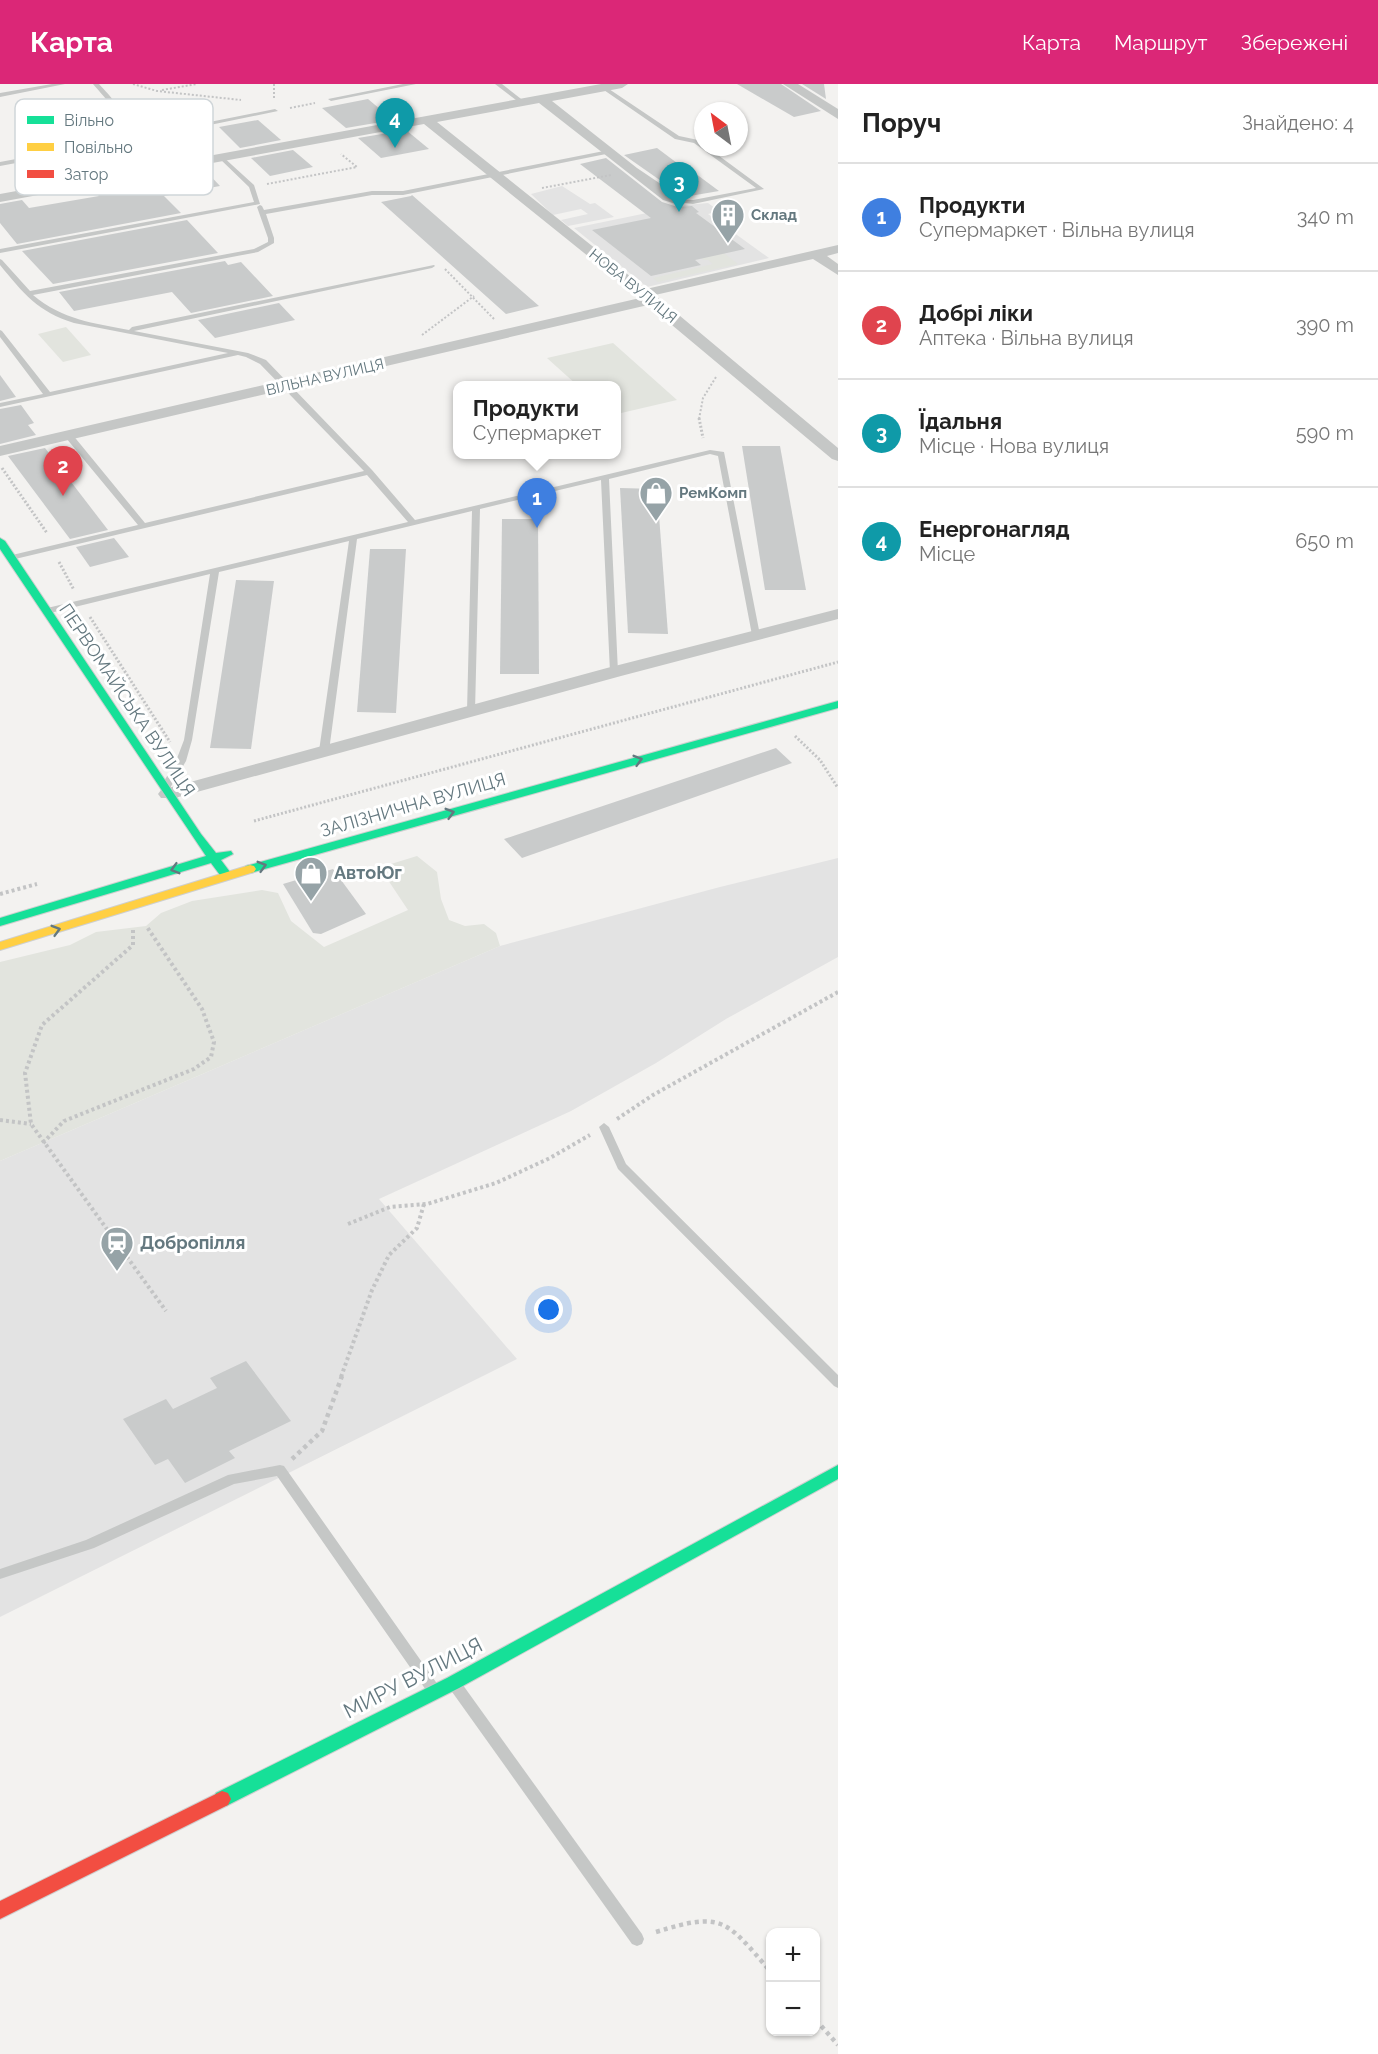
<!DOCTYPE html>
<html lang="uk">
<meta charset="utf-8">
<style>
body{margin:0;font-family:Raleway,sans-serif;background:#f2f2f2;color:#222}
.controls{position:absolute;right:18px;bottom:18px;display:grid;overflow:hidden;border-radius:12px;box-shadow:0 2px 4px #0004}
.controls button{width:54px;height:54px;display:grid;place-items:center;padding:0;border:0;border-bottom:2px solid #e0e0e0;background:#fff;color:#222;font:30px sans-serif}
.compass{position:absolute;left:694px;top:18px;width:54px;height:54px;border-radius:50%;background:#fff;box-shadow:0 2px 4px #0004;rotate:328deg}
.you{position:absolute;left:549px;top:1226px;width:21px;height:21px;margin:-15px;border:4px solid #fff;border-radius:50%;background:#1a73e8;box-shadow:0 0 0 9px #1a73e833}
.badge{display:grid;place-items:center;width:39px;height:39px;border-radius:50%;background:#db2777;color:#fff;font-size:20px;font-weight:700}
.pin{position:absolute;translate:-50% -50px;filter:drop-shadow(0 2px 3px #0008)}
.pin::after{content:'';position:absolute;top:32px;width:21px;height:18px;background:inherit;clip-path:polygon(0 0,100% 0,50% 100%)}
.popup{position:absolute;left:453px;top:297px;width:168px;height:78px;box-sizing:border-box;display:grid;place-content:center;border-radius:12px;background:#fff;filter:drop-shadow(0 2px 4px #0005);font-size:20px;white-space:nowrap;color:#767676}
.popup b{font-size:22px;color:#222}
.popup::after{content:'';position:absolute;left:50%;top:100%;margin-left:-12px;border:12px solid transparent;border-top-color:#fff}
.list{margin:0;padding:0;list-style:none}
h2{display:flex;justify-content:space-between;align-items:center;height:78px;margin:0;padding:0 24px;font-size:26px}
h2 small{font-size:20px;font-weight:400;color:#767676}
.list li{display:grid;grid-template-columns:39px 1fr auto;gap:18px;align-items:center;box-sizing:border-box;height:108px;padding:0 24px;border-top:2px solid #e0e0e0}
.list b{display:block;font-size:22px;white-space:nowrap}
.list p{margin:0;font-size:20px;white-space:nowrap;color:#767676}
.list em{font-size:20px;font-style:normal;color:#767676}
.map{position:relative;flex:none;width:838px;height:1970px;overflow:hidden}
header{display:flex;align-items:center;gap:36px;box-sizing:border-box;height:84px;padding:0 30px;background:#db2777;color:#fff}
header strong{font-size:28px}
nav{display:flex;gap:33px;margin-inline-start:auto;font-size:21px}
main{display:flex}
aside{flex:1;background:#fff}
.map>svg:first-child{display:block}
.built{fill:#e3e3e3}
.green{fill:#e2e4de}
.building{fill:#c9cbcb}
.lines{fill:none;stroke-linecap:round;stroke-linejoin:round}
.fast-casing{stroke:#cecfcf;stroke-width:2}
.slow-casing{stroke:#cecfcf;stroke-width:2}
.jam-casing{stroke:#cecfcf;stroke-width:2}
.path-far3{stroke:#c3c4c5;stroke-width:2;stroke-dasharray:2 2;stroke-linecap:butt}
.path-far2{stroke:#c3c4c5;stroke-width:3;stroke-dasharray:2 2;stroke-linecap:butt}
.path-far1{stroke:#c3c4c5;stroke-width:4;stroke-dasharray:3 3;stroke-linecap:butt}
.path{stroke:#c3c4c5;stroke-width:4.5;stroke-dasharray:4 4;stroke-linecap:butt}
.lane{fill:#c5c7c6;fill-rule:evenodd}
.street{fill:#c5c7c6;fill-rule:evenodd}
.fast{fill:#16e098;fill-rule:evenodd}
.slow{fill:#ffcf43;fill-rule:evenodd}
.jam{fill:#f24e42;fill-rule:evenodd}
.oneway{stroke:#64787f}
.labels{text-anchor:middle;stroke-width:6;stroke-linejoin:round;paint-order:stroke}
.far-poi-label{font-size:15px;font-weight:bold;fill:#64787f;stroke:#fff;text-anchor:start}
.far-street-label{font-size:15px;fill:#64787f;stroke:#fff}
.street-label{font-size:18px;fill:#64787f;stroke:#fff}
.poi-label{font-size:18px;font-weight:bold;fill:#64787f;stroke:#fff;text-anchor:start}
.near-street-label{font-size:21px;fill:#64787f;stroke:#fff}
.key{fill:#fff;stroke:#d0d6d9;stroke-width:1.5}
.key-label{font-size:16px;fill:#64787f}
</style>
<header>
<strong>Карта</strong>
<nav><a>Карта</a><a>Маршрут</a><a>Збережені</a></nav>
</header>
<main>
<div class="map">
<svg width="838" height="1970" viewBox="0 0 838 1970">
<rect width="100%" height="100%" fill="#f3f2f0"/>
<g class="built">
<polygon points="562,102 590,120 595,119 614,133 568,142 561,136 588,130 581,125 553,131 531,110"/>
<polygon points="708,119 719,127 708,130 769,174 647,203 574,144 686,121"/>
<polygon points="838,774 838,873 726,935 656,979 571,1027 379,1115 517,1275 0,1533 0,1077 500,862 720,803"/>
</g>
<g class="green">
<polygon points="699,150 738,180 658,198 653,194 713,180 708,176 704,176 676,155"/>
<polygon points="66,243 91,271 63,278 38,250"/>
<polygon points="613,259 677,316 617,330 616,302 577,301 547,274"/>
<polygon points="417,772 437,788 441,815 449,836 465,842 484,840 496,849 500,862 0,1077 0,878 70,861 96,848 146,842 161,829 192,817 262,806 278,809 291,837 324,863 408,826 384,790 391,780"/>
</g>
<g class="building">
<polygon points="737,0 781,0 821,27 794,33"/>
<polygon points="802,0 824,0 826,15"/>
<polygon points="368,15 393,36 346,44 322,24"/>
<polygon points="258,36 281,56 240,64 219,43"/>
<polygon points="406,46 429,65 381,74 358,54"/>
<polygon points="171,52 191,73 129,84 114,70 119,69 114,63"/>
<polygon points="657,64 685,85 688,84 719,107 684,113 624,71"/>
<polygon points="293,66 313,83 270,92 251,74"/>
<polygon points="103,72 119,86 77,94 62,82"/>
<polygon points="606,74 662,118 678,123 692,122 699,128 696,129 745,165 695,176 701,181 651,192 592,146 651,134 580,80"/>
<polygon points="202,83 220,102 164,112 181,129 17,160 0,139 0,120 22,116 29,124 99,112 90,104"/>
<polygon points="411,112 412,111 539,222 506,230 381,118"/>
<polygon points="187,136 218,169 53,200 22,167"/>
<polygon points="225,177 228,181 241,178 273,212 191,229 172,208 74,227 59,208"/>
<polygon points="279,219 295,236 215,254 198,236"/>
<polygon points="0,291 16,313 0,317"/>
<polygon points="21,321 34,339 28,341 36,351 0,360 0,325"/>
<polygon points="742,362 780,362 806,506 765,506"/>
<polygon points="45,364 108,446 70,455 8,372"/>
<polygon points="620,404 657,405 668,550 628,549"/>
<polygon points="502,435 538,435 539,590 500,590"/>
<polygon points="114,454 129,473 90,483 76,463"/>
<polygon points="370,465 406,465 396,629 357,628"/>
<polygon points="236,496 274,497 251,665 210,664"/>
<polygon points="776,664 792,679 522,774 504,755"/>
<polygon points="333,785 366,830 321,850 313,849 283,800"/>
<polygon points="246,1277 291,1337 229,1367 235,1374 185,1399 168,1375 155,1381 123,1335 166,1315 173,1325 217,1304 210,1294"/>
</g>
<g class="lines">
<defs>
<g id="fast">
<polygon points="0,454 5,457 201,750 216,769 231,767 233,770 221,776 230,788 228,791 220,791 211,779 0,842 0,834 206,772 0,465"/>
<polygon points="838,617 838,624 254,788 250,789 244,785 246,782"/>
<polygon points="838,1381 838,1395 459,1604 228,1721 222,1723 216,1721 213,1715 216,1709 447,1594"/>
</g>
<polygon id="slow" points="250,781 254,782 256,785 254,788 0,866 0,858"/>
<polygon id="jam" points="222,1707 228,1709 231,1715 228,1721 0,1835 0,1817"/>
</defs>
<use href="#fast" class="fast-casing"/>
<use href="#slow" class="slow-casing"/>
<use href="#jam" class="jam-casing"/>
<g class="path-far3">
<polyline points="133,0 157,7 241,16"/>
<polyline points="274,0 274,14"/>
<polyline points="162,6 197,0"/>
<polyline points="290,24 315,19"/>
<polyline points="267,100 357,83 341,70"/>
<polyline points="542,104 611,91"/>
<polyline points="445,185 494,235"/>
<polyline points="422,251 474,212"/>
<polyline points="699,335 703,314 716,293"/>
</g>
<g class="path-far2">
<polyline points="699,334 703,354"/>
<polyline points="2,384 47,449"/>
<polyline points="59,478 74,506"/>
<polyline points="90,533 170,658"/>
<polyline points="795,652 820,676 838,704"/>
<polyline points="254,737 838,578"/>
</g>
<g class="path-far1">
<polyline points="0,810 37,800"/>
<polyline points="133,846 133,861 42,941 25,989 31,1040 166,1227"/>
<polyline points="617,1035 653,1011 838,908"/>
<polyline points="0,1036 31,1040"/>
<polyline points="43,1059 64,1037 194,985 211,973 214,958 202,925 147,843"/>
<polyline points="348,1140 390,1123 427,1120 496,1099 550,1074 590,1051"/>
<polyline points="341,1293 372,1206 389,1171 417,1144 424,1120"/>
</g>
<g class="path">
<polyline points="292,1375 322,1347 342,1292"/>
<path d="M 656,1848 C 723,1827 726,1836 770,1887"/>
<polyline points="816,1936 838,1961"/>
</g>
<g class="lane">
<polygon points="52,0 65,0 0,13 0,9"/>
<path d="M 93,0 L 99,0 C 112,14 126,28 123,49 L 109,58 L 275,25 L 278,27 L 103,63 L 131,89 L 131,91 L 129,92 L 97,64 L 0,82 L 0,78 L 96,60 L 117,48 C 120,28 105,14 93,0 Z"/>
<polygon points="403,0 416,0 331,17 328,15"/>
<polygon points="495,0 502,0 525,18 520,19"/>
<polygon points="603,1 679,52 698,56 703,60 703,63 707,63 764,105 693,120 677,118 676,117 679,115 693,116 756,104 694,59 675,55 601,4 600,3"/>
<path d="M 609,66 L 611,67 L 611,69 L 403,111 L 372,111 L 266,130 L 274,154 L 274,159 L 258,168 L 33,211 C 63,236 93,239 129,246 L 132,243 L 434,181 L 435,182 L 432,184 L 134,247 L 248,269 L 266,276 L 372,386 L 415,436 L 710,366 L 724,368 L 760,551 L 759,553 L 756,554 L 752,551 L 718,372 L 710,370 L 609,395 L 618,588 L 614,591 L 610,588 L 601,396 L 480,425 L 475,627 L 471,630 L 467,627 L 472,427 L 357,455 L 329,667 L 324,670 L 319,667 L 349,457 L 219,488 L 192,656 L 186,677 L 170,704 L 168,706 L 162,706 L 160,704 L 176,677 L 184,656 L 210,490 L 46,530 L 43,529 L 43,525 L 408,438 L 367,391 L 11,476 L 8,476 L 8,472 L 138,441 L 66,354 L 66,350 L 72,350 L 145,439 L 364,387 L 260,280 L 246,273 L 238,271 L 0,323 L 0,319 L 43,310 L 0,253 L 0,246 L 2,247 L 50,308 L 228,269 L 74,239 C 38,228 23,209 0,181 L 0,175 L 2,176 L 30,207 L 254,165 L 268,158 L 268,154 L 257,123 L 260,121 L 262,122 L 264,126 L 372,107 L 403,107 Z"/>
<polygon points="221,71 254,101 260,120 0,169 0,165 254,118 249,103 219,74 219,72"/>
<polygon points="604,1039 609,1043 626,1080 838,1291 838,1304 834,1302 618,1085 599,1043"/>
<polygon points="280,1381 284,1382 438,1601 440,1605 438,1609 433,1611 428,1609 277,1392 234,1400 94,1464 0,1495 0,1485 86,1456 228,1391"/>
<polygon points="455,1595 460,1597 642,1850 644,1855 642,1860 637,1862 632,1860 450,1605 448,1601 450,1597"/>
</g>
<g class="street">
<polygon points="601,0 628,0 622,4 552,17 637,84 686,117 684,120 679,121 663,116 539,19 437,38 646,205 838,161 838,169 827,172 838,180 838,191 813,175 655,211 838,364 838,377 832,375 648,221 0,372 0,362 640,214 424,40 0,118 0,110"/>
<polygon points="783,0 798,0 838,25 838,35"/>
<polygon points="838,525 838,535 621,592 175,714 161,714 158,710 161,706 607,584"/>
</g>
<use href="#fast" class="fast"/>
<use href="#slow" class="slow"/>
<use href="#jam" class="jam"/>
</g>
<defs><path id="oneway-chevron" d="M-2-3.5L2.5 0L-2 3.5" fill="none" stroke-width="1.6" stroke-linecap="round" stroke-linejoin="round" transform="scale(1.5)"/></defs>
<g class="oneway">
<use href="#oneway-chevron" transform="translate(638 676) rotate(-16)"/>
<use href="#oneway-chevron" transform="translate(450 729) rotate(-16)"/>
<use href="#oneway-chevron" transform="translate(262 782) rotate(-16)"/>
<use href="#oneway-chevron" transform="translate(175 785) rotate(164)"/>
<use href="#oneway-chevron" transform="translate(56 846) rotate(-16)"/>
</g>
<defs>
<symbol id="building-pin" viewBox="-11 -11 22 30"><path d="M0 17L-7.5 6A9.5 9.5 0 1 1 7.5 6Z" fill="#96a3a7" stroke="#fff"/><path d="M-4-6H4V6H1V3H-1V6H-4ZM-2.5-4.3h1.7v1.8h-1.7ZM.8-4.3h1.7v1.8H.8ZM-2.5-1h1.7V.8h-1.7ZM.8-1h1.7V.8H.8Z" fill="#fff"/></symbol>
<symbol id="shop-pin" viewBox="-11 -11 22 30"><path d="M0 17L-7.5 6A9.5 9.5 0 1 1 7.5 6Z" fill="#96a3a7" stroke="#fff"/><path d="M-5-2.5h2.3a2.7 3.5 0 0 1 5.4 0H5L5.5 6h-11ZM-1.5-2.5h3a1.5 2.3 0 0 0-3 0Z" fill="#fff"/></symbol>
<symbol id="station-pin" viewBox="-11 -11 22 30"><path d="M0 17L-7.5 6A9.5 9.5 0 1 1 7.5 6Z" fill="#96a3a7" stroke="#fff"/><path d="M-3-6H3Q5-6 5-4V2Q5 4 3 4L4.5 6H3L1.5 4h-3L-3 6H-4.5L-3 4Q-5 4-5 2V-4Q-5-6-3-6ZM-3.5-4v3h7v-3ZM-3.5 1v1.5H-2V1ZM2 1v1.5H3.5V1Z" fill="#fff"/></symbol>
</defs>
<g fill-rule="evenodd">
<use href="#building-pin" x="709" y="112" width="38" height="52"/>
<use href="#shop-pin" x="637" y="390" width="38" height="52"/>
<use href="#shop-pin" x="292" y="770" width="38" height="52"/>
<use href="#station-pin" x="98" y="1140" width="38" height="52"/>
</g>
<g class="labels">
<g class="far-poi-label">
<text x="751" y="136">Склад</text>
<text x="679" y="414">РемКомп</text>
</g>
<g class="far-street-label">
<text transform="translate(633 202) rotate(39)" y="5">НОВА ВУЛИЦЯ</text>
<text transform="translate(325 293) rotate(-13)" y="5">ВІЛЬНА ВУЛИЦЯ</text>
</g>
<g class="street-label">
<text transform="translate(127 616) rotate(56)" y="6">ПЕРВОМАЙСЬКА ВУЛИЦЯ</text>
<text transform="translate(413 721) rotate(-16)" y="6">ЗАЛІЗНИЧНА ВУЛИЦЯ</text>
</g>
<g class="poi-label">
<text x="334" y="795">АвтоЮг</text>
<text x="140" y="1165">Добропілля</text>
</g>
<g class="near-street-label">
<text transform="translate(413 1594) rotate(-27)" y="7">МИРУ ВУЛИЦЯ</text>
</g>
</g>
<rect x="15" y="15" width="198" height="96" rx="9" class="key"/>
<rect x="27" y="32" width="27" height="8" fill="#16e098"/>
<rect x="27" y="59" width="27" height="8" fill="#ffcf43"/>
<rect x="27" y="86" width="27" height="8" fill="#f24e42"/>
<g class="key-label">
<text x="64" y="42">Вільно</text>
<text x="64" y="69">Повільно</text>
<text x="64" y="96">Затор</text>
</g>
</svg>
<div class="controls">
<button>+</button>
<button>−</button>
</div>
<svg class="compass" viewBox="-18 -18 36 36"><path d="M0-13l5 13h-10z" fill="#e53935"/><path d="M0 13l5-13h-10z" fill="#767676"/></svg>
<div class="you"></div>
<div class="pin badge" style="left:537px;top:444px;background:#3f7fe0">1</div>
<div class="popup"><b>Продукти</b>Супермаркет</div>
<div class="pin badge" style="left:63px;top:412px;background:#e0444e">2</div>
<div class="pin badge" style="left:679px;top:128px;background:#0f9aa8">3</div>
<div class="pin badge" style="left:395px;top:64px;background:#0f9aa8">4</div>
</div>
<aside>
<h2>Поруч<small>Знайдено: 4</small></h2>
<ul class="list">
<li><span class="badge" style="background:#3f7fe0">1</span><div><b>Продукти</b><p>Супермаркет · Вільна вулиця</p></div><em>340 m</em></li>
<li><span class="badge" style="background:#e0444e">2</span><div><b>Добрі ліки</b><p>Аптека · Вільна вулиця</p></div><em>390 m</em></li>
<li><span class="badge" style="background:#0f9aa8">3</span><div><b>Їдальня</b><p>Місце · Нова вулиця</p></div><em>590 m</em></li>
<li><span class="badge" style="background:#0f9aa8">4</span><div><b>Енергонагляд</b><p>Місце</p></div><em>650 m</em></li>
</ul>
</aside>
</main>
